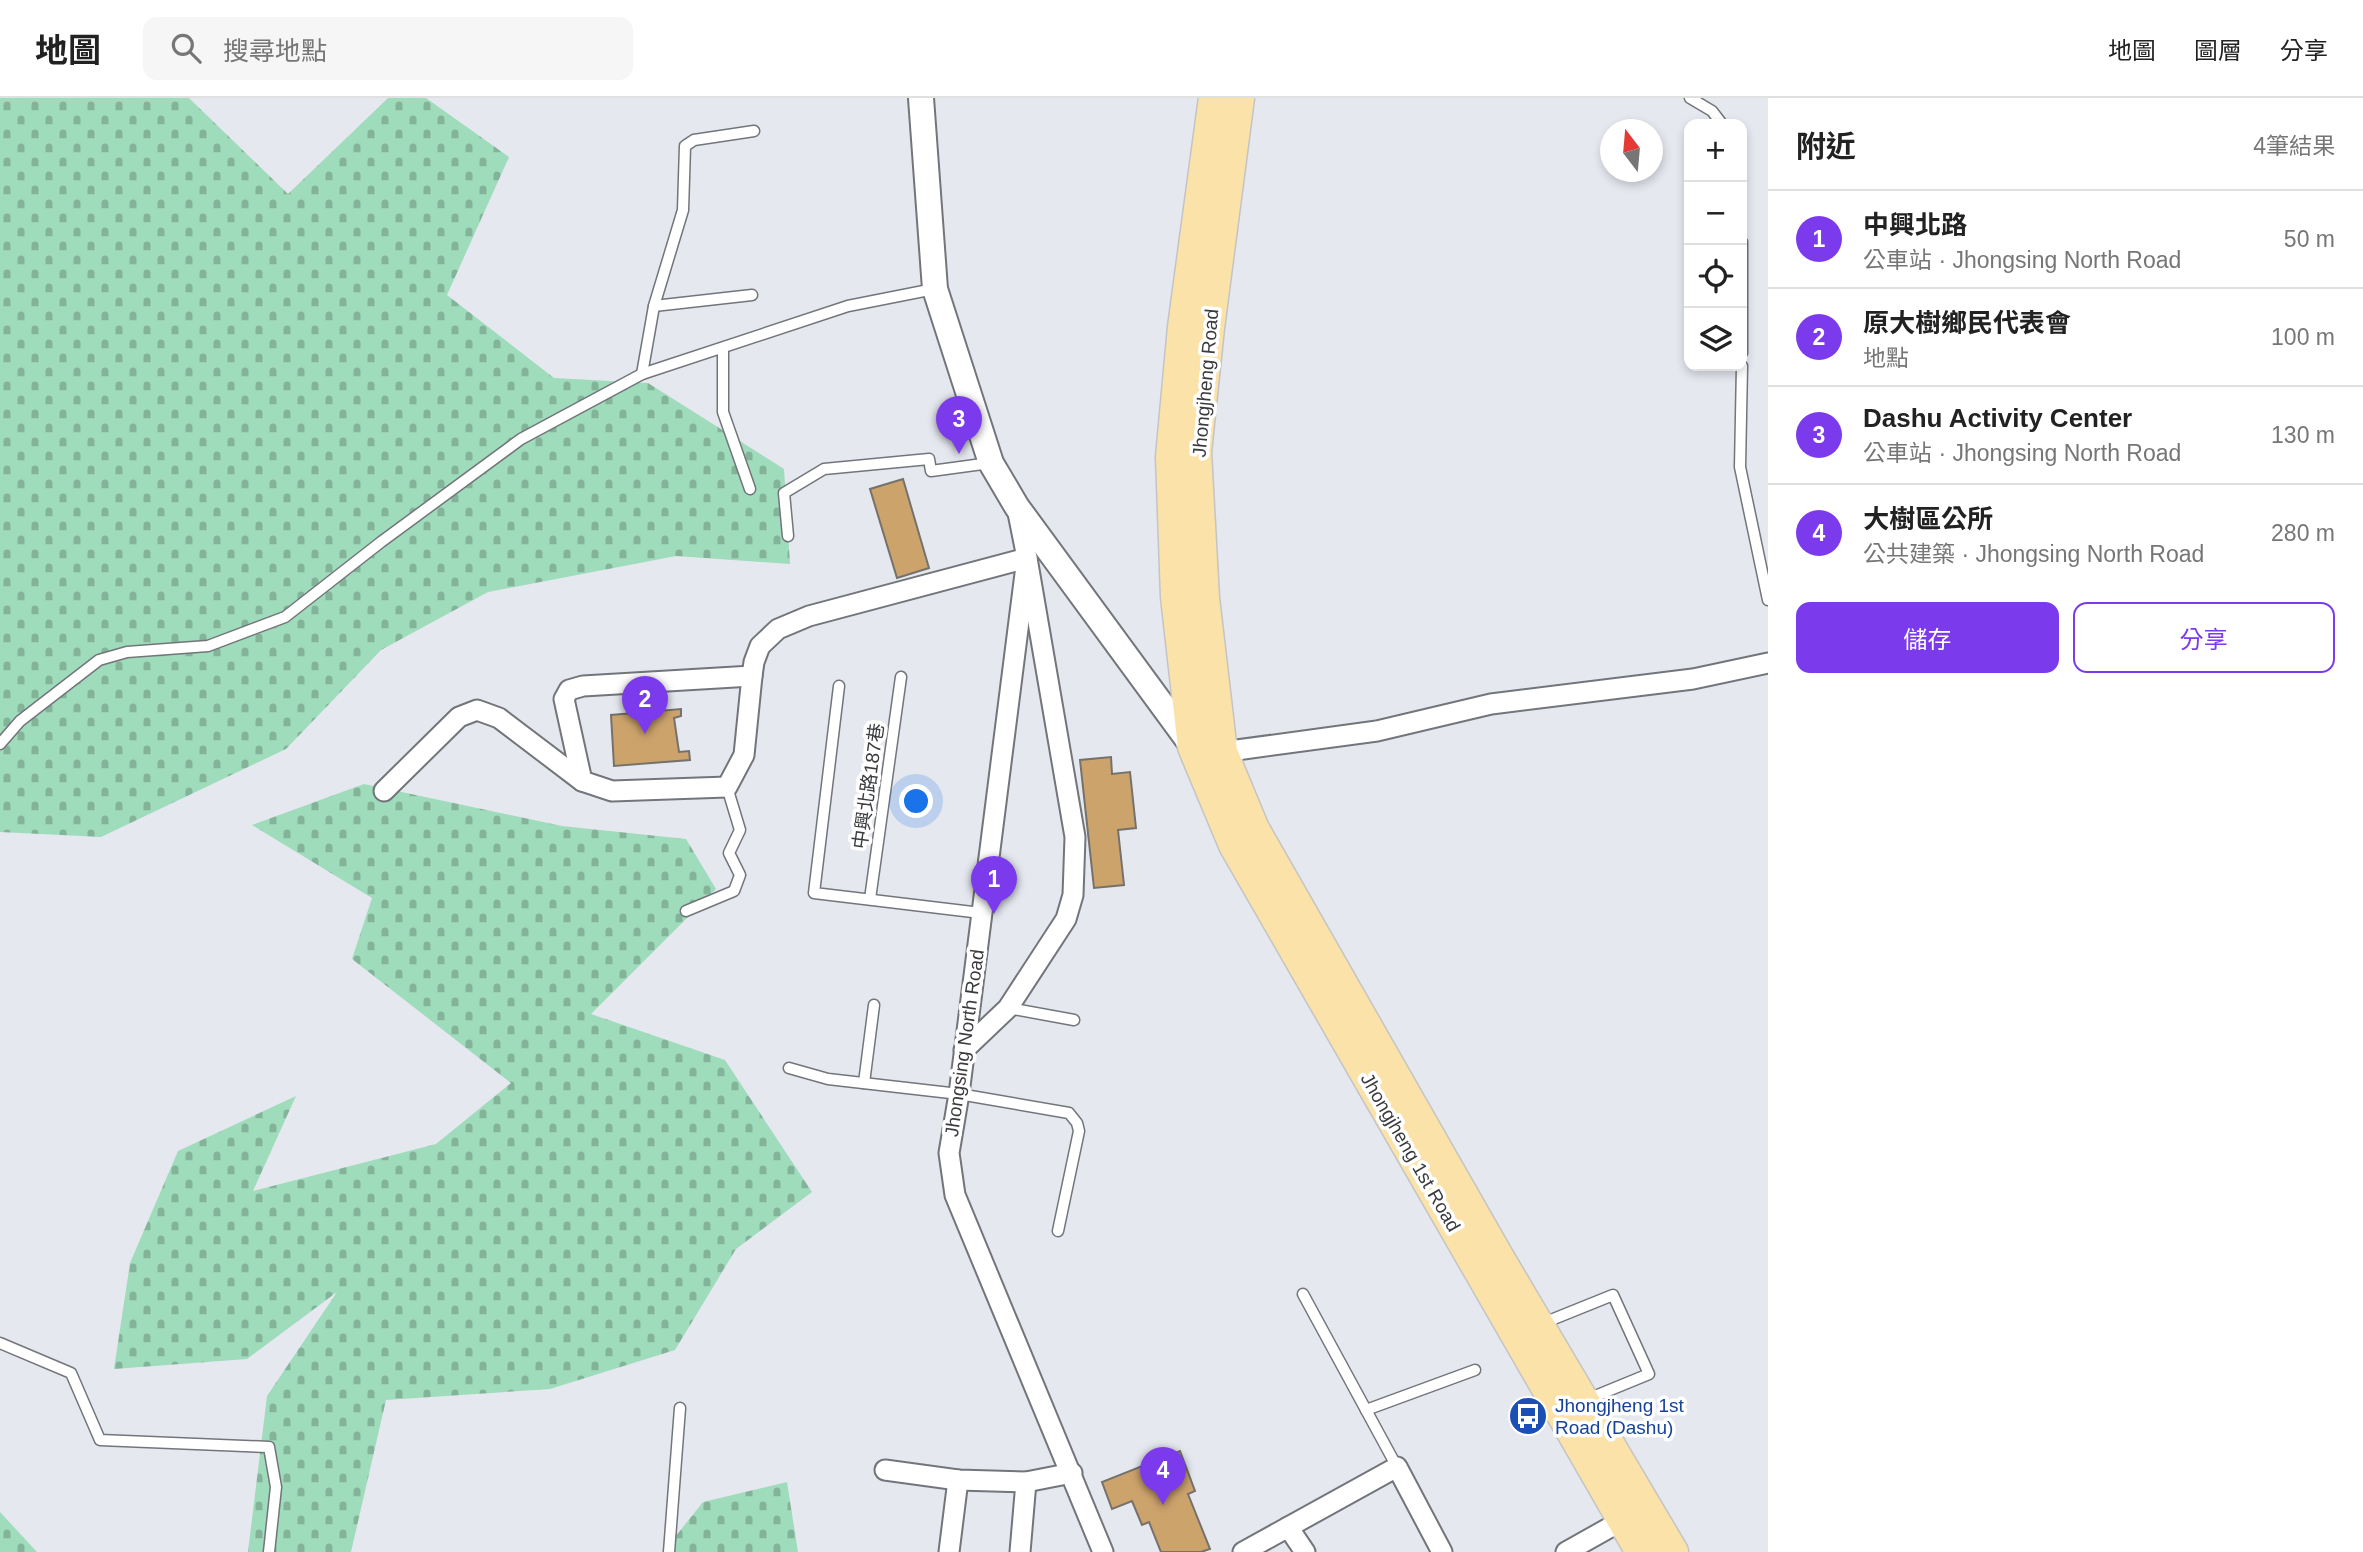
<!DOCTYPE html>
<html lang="zh-TW">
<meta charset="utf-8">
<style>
body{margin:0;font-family:Arial,"Noto Sans TC",sans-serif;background:#f6f6f6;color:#222}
.controls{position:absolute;right:21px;top:21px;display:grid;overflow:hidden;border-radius:14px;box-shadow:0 4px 10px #0003}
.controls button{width:63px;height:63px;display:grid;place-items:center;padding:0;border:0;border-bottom:2px solid #e0e0e0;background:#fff;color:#222;font:35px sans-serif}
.compass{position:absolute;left:1600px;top:21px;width:63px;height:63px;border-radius:50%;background:#fff;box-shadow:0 4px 10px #0003;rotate:344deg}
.you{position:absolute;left:917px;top:704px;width:24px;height:24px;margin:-18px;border:5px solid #fff;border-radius:50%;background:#1a73e8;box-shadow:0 0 0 10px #1a73e833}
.badge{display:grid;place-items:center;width:46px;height:46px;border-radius:50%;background:#7c3aed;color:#fff;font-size:23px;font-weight:700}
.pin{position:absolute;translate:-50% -58px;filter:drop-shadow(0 2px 4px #0008)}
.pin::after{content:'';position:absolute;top:37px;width:24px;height:21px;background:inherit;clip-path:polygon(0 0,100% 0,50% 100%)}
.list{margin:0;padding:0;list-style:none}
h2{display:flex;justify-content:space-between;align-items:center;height:91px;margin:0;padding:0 28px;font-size:30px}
h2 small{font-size:23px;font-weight:400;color:#767676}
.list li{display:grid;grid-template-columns:46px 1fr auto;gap:21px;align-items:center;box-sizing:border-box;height:98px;padding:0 28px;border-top:2px solid #e0e0e0}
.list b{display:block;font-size:26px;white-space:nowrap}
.list p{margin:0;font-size:23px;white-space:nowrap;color:#767676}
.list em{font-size:23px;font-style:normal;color:#767676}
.actions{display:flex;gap:14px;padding:21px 28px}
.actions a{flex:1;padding:16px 0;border:2px solid #7c3aed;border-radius:14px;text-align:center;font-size:24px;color:#7c3aed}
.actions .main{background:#7c3aed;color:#fff}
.icon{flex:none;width:38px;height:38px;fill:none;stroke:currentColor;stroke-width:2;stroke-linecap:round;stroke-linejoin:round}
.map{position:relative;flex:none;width:1768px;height:1454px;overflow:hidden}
header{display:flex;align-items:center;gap:42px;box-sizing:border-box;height:98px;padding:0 35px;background:#fff;border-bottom:2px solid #e0e0e0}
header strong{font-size:33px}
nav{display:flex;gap:38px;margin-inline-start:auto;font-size:24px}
.search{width:490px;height:63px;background:#f6f6f6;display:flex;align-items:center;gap:18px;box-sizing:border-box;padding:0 24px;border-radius:14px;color:#767676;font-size:26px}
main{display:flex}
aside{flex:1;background:#fff}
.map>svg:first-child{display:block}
.cemetery{fill:url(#cemetery-stones)}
.building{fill:#cda36c;stroke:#75716c;stroke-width:2}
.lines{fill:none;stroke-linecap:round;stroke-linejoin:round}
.service-casing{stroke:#72757a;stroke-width:13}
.minor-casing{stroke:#72757a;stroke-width:23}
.tertiary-casing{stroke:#72757a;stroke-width:28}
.primary-casing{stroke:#c4c4c5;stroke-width:33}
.service{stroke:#fff;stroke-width:10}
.minor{stroke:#fff;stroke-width:19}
.tertiary{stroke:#fff;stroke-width:24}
.primary{stroke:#fae2a9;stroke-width:30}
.labels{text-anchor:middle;stroke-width:7;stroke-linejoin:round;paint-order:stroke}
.street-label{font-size:19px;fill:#3a3b3e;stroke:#fff}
.transit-label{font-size:19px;fill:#164399;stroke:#fff;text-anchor:start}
</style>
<header>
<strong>地圖</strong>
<div class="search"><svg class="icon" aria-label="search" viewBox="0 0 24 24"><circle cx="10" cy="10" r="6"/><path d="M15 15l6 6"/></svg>搜尋地點</div>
<nav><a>地圖</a><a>圖層</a><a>分享</a></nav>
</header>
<main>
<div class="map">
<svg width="1768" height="1454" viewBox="0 0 1768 1454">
<defs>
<pattern id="cemetery-stones" width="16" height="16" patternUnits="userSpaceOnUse" patternTransform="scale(1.75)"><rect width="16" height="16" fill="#9fdcbb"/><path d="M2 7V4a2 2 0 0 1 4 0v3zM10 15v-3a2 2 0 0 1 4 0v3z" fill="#83b499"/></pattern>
</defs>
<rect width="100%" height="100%" fill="#e5e8ef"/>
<g class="cemetery">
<polygon points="0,0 189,0 288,96 388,0 426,0 509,59 447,197 554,280 648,285 784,371 790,466 676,458 488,494 381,552 286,651 101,739 0,734"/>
<polygon points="364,686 562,728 686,741 716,791 591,916 725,962 812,1094 736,1151 675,1252 550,1291 386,1302 351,1454 248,1454 267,1298 337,1194 247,1261 114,1271 130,1165 178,1053 296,998 253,1093 436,1046 511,985 352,861 372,800 252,727"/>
<polygon points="787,1384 798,1454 663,1454 703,1404"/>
<polygon points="0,1414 37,1454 0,1454"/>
</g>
<g class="building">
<polygon points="903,381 929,470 897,480 870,391"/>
<polygon points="681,611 681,618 674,620 679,654 689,653 690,662 614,668 611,617"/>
<polygon points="1111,659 1112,676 1130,674 1136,730 1118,732 1124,787 1094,790 1080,662"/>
<polygon points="1180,1353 1195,1393 1188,1396 1210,1451 1201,1454 1161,1454 1149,1424 1142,1427 1132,1403 1112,1411 1102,1384"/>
</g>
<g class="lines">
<defs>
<g id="service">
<polyline points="1690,0 1712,13 1722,26"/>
<polyline points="1742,144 1742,255"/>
<polyline points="654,208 752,197"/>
<polyline points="723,250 723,314 750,391"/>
<polyline points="1742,268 1740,369 1768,502"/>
<polyline points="642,276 654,208 683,112 685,48 694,42 754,33"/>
<polyline points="788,438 784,395 824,371 929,361 931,373 990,365"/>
<polyline points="839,588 814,795 981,815"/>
<polyline points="0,646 20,623 99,562 127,554 208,548 285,519 381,444 521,341 642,276 848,208 934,191"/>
<polyline points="870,801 901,579"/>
<polyline points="686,813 734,793 740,777 729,755 740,732 727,689"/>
<polyline points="1008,910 1074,922"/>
<polyline points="789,970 828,981 959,996 1069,1015 1077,1025 1079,1033 1058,1133"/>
<polyline points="864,985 874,907"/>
<polyline points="1303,1196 1397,1369"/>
<polyline points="1541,1226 1613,1197 1649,1276 1588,1301"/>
<polyline points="0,1245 71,1275 100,1342 269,1349 276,1389 269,1454"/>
<polyline points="1366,1312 1475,1272"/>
<polyline points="669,1454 680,1310"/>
</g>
<g id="minor">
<polyline points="1017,410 1027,460 959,996 949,1055 955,1097 1103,1454"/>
<polyline points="1222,654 1377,633 1491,606 1693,581 1768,565"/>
<polyline points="582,683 564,601 569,592 583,588 752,578"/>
<polyline points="384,693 459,619 477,612 499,620 582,683 612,693 727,689 744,657 752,578 754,564 760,548 778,531 809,518 1027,460 1075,739 1073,797 1066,821 1008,910 964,952"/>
<polyline points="885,1372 958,1382 1026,1384 1072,1375"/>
<polyline points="1288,1429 1305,1454"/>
<polyline points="949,1454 958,1382"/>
<polyline points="1020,1454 1026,1384"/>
<polyline points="1243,1454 1397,1369 1442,1454"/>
<polyline points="1566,1454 1632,1417"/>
</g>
<polyline id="tertiary" points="921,0 935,191 991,365 1017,409 1193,649 1197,650"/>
<g id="primary">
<polyline points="1214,0 1183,229 1171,359 1176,499 1193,649 1234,747 1641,1454"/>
<polyline points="1239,0 1209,230 1196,354 1204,500 1222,654 1254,731 1499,1160 1673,1454"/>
</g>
</defs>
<use href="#service" class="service-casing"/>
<use href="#minor" class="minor-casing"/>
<use href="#tertiary" class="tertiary-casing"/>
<use href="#primary" class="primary-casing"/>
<use href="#service" class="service"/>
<use href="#minor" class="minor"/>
<use href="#tertiary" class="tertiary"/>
<use href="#primary" class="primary"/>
</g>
<defs>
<symbol id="bus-disc" viewBox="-11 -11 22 22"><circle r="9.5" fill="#1a4fb4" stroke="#fff"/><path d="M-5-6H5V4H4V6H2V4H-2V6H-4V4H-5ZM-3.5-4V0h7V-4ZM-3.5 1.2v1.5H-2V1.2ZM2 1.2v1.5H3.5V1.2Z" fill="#fff"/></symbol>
</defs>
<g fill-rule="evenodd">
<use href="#bus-disc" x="1506" y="1296" width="44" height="44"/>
</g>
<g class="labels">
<g class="street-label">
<text transform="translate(1205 285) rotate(-85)" y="7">Jhongjheng Road</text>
<text transform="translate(868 688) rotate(-82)" y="7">中興北路187巷</text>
<text transform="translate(964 945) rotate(-82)" y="7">Jhongsing North Road</text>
<text transform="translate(1411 1054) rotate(60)" y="7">Jhongjheng 1st Road</text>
</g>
<g class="transit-label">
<text x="1555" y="1314">Jhongjheng 1st<tspan x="1555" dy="22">Road (Dashu)</tspan></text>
</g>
</g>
</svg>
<div class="controls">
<button>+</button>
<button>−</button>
<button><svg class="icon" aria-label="locate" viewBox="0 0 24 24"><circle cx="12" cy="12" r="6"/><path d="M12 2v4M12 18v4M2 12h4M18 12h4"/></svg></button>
<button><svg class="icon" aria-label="layers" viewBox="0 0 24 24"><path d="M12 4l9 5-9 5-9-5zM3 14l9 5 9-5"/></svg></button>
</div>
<svg class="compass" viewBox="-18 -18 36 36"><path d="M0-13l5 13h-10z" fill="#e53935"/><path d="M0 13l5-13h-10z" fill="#767676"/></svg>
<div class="you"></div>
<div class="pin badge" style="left:994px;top:816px">1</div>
<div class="pin badge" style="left:645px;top:636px">2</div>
<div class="pin badge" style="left:959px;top:356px">3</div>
<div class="pin badge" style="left:1163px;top:1407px">4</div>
</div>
<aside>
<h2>附近<small>4筆結果</small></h2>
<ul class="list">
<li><span class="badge">1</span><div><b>中興北路</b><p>公車站 · Jhongsing North Road</p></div><em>50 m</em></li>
<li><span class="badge">2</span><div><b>原大樹鄉民代表會</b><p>地點</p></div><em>100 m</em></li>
<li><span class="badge">3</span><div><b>Dashu Activity Center</b><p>公車站 · Jhongsing North Road</p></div><em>130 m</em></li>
<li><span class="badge">4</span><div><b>大樹區公所</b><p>公共建築 · Jhongsing North Road</p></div><em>280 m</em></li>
</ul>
<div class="actions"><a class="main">儲存</a><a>分享</a></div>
</aside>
</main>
